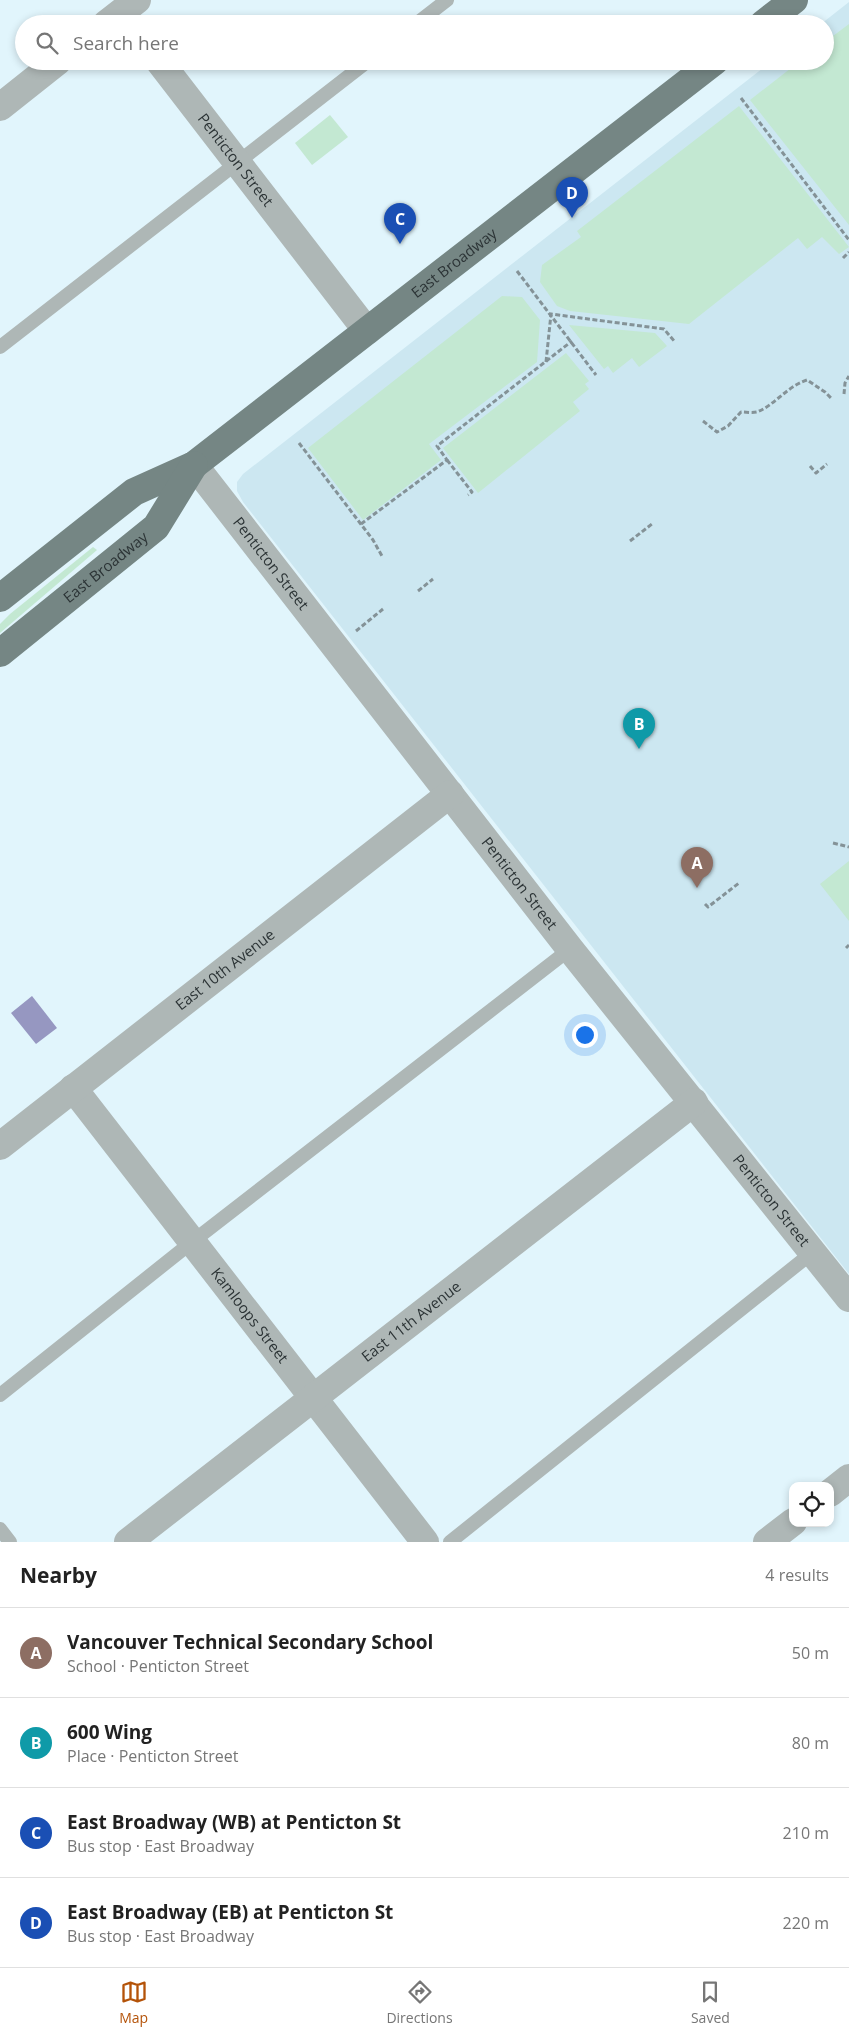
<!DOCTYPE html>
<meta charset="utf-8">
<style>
body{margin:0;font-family:"Open Sans",sans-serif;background:#f2f2f2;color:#222}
.controls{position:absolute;right:15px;bottom:15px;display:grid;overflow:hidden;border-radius:10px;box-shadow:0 2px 8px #0003}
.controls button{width:45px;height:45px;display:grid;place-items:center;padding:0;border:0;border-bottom:1px solid #e0e0e0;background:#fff;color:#222;font:25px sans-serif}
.you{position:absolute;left:584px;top:1034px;width:18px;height:18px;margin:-12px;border:4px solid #fff;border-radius:50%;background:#1a73e8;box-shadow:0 0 0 8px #1a73e833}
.badge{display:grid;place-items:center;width:32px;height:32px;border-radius:50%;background:#b45309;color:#fff;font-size:16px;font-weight:700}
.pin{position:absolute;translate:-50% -41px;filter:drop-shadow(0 1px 2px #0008)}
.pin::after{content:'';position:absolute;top:26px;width:18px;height:15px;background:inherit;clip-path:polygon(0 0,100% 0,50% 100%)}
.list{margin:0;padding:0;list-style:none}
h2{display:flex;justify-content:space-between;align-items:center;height:65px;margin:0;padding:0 20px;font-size:21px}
h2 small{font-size:16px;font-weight:400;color:#767676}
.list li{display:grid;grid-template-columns:32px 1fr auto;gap:15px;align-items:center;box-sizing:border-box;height:90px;padding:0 20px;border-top:1px solid #e0e0e0}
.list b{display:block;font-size:19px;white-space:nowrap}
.list p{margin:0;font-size:16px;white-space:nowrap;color:#767676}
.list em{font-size:16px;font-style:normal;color:#767676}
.icon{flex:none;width:28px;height:28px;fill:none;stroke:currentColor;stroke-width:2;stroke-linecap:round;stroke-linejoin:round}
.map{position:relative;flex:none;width:849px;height:1542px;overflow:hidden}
.search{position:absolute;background:#fff;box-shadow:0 2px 8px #0003;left:15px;right:15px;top:15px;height:55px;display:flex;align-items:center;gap:12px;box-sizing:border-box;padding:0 18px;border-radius:28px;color:#767676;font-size:19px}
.sheet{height:425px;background:#fff}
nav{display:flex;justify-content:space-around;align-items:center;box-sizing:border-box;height:70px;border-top:1px solid #e0e0e0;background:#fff;font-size:14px;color:#767676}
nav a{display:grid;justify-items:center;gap:2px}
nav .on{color:#b45309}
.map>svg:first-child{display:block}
.built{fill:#cce7f1}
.green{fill:#c3e8d2}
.water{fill:#9697c1}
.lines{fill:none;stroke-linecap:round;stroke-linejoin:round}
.path{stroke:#849297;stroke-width:3;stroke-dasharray:5 2.5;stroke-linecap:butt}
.service{stroke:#aeb7b6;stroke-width:14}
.minor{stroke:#aeb7b6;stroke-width:28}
.primary{stroke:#758684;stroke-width:28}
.labels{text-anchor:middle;stroke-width:4.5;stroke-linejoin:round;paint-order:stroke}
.street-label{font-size:15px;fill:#2c3436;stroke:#fff}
</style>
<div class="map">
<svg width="849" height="1542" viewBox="0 0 849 1542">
<rect width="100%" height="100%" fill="#e1f5fc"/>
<polygon class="built" points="849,2 849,1274 243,502 237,491 237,482 243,474 772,61 825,61 825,24 821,24"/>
<g class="green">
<polygon points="849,24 849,225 750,100 800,61 825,61 825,42"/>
<polygon points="739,106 849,247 839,254 822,237 807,249 798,238 689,324 570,311 557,306 540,282 542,265 581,237 577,231"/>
<polygon points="330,115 348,137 312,165 295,143"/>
<polygon points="502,296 522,297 540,320 537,362 429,444 441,460 363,520 308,448"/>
<polygon points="569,325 655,333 667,346 639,367 632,358 613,373 608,366 604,369"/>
<polygon points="566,353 589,381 585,384 589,389 573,402 580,411 478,493 443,448"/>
<polygon points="93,547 97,550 0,633 0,624 10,614"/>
<polygon points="849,861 849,921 820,884"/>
</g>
<polygon class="water" points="32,996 57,1028 36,1044 11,1013"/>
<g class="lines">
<g class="path">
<polyline points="741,98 849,240"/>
<polyline points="843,258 849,252"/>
<polyline points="517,271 596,375"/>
<polyline points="546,362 551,314 664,329 675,342"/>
<polyline points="844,394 845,383 849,376"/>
<path d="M 703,421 L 717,432 L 728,426 L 741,412 C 746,412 752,413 757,412 C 775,405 786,387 807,380 L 825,392 L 832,399"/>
<polyline points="299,443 373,540 382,556"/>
<polyline points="447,460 472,492 468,495"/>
<polyline points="810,466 816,473 827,464"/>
<polyline points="361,524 447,460 437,446 572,341"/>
<polyline points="630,541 652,524"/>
<polyline points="418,591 433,579"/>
<polyline points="356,631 383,609"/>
<polyline points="833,843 849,847"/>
<polyline points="705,904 708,907 739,883"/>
<polyline points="846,948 849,945"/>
</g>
<g class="service">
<polyline points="416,24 447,0"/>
<polyline points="0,347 368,61"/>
<polyline points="0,1395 192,1242 570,949"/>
<polyline points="0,1529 10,1542"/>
<polyline points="450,1542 813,1252"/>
</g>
<g class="minor">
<polyline points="106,24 137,0"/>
<path id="s1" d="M 159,61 L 367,331"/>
<polyline points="0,107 58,61"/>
<path id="s2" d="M 194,465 L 570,949 L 849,1298"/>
<path id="s3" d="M 73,1088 L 425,1542"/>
<path id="s4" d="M 0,1146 L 450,794"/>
<polyline points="830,1493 849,1478"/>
<path id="s5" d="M 128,1542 L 694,1102"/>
<polyline points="767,1542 793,1522"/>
</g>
<g class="primary">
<polyline points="763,24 794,0"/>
<path id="s6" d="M 0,598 L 134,492 L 194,465 L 715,61"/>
<path id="s7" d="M 0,653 L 156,527 L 194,465"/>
</g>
</g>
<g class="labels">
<g class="street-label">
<text dy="5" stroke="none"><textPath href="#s1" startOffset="125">Penticton Street</textPath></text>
<text dy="5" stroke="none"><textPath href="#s6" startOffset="566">East Broadway</textPath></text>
<text dy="5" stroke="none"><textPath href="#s2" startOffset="125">Penticton Street</textPath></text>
<text dy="5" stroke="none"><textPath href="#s7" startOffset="136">East Broadway</textPath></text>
<text dy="5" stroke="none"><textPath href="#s2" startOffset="530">Penticton Street</textPath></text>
<text dy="5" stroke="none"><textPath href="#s4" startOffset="286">East 10th Avenue</textPath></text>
<text dy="5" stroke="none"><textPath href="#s2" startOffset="935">Penticton Street</textPath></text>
<text dy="5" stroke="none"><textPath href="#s3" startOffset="288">Kamloops Street</textPath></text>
<text dy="5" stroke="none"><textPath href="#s5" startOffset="359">East 11th Avenue</textPath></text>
</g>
</g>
</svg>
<div class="controls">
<button><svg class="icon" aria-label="locate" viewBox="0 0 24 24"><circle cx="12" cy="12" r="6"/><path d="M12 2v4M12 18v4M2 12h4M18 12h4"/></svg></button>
</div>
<div class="you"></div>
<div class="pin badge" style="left:697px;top:888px;background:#8d6e63">A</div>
<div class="pin badge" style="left:639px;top:749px;background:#0f9aa8">B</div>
<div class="pin badge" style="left:400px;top:244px;background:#1a4fb4">C</div>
<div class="pin badge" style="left:572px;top:218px;background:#1a4fb4">D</div>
<div class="search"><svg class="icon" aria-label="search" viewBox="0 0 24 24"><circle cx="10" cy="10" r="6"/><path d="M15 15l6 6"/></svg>Search here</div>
</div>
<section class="sheet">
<h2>Nearby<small>4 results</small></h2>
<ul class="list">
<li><span class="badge" style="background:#8d6e63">A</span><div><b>Vancouver Technical Secondary School</b><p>School · Penticton Street</p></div><em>50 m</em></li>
<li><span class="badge" style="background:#0f9aa8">B</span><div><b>600 Wing</b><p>Place · Penticton Street</p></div><em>80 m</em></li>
<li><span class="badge" style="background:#1a4fb4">C</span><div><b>East Broadway (WB) at Penticton St</b><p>Bus stop · East Broadway</p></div><em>210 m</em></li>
<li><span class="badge" style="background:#1a4fb4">D</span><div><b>East Broadway (EB) at Penticton St</b><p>Bus stop · East Broadway</p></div><em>220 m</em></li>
</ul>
</section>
<nav>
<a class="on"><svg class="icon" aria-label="map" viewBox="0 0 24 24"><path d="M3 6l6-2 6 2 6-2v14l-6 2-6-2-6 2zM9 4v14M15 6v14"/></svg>Map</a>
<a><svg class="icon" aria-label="directions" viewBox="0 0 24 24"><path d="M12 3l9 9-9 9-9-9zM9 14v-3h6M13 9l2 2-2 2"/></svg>Directions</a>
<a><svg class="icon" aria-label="saved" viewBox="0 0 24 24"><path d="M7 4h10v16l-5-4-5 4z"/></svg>Saved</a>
</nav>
